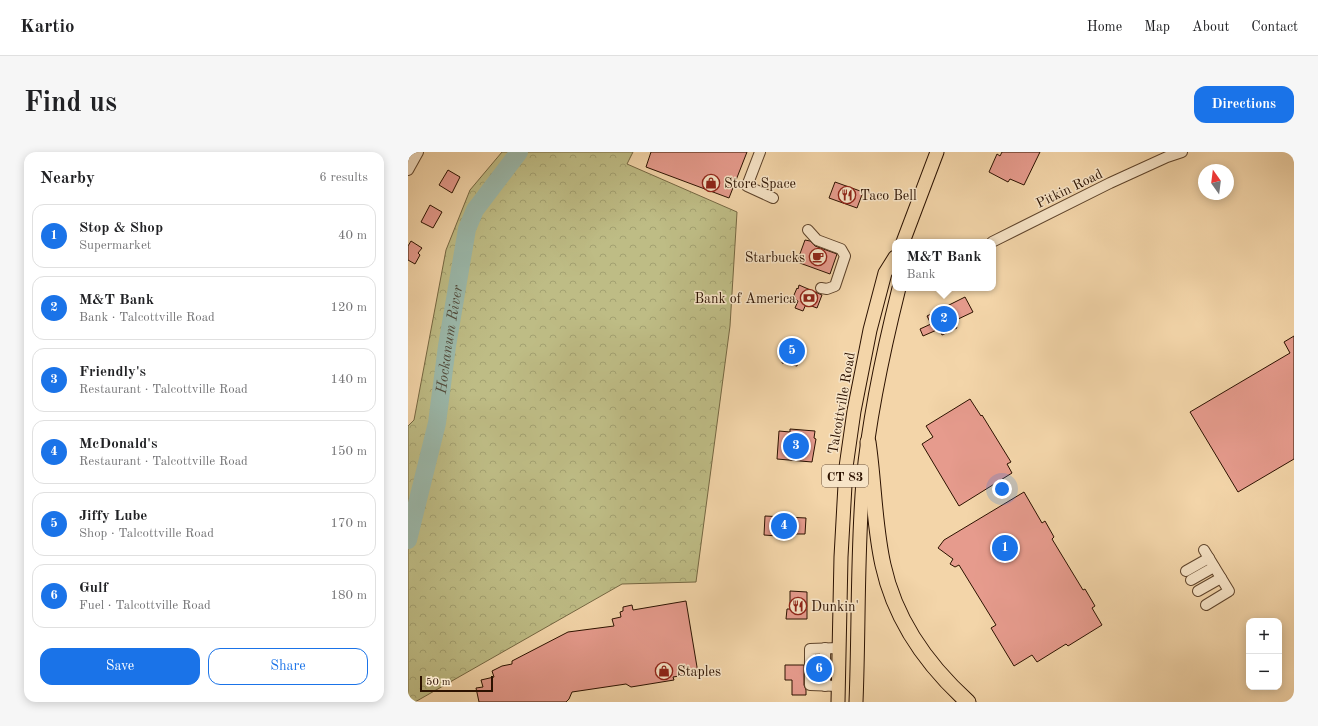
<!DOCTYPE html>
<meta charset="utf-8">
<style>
body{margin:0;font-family:"Old Standard TT",serif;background:#f6f6f6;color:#202124}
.controls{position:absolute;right:12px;bottom:12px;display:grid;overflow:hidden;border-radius:8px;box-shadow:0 2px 10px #0003}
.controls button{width:36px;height:36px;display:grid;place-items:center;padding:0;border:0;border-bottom:1px solid #e0e0e0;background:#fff;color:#202124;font:20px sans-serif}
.compass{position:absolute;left:790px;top:12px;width:36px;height:36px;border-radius:50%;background:#fff;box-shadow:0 2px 10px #0003;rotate:346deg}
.scale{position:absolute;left:12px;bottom:10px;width:73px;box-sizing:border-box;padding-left:4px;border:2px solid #2c1200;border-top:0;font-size:11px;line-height:14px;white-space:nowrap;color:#2c1200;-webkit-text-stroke:3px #f7e4c7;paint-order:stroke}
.you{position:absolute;left:594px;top:337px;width:14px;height:14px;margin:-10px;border:3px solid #fff;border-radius:50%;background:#1a73e8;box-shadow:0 0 0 6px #1a73e833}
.badge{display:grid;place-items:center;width:26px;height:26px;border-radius:50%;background:#1a73e8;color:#fff;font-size:13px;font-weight:700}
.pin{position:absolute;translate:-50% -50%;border:2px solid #fff;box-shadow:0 1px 4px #0006}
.popup{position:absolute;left:484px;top:87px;width:104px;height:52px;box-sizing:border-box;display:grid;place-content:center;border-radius:8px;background:#fff;filter:drop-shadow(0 1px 3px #0005);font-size:13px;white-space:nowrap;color:#757577}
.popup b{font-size:15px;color:#202124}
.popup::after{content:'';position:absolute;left:50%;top:100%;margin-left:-8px;border:8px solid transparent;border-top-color:#fff}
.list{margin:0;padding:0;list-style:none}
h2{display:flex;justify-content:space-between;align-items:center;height:52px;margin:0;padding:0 16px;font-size:17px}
h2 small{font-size:13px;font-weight:400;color:#757577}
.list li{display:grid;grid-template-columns:26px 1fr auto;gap:12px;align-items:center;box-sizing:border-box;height:64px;margin:0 8px 8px;padding:0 8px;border:1px solid #e0e0e0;border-radius:12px}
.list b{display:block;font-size:15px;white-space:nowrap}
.list p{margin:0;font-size:13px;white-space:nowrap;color:#757577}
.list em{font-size:13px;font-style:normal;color:#757577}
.actions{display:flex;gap:8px;padding:12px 16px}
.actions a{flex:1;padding:9px 0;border:1px solid #1a73e8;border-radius:12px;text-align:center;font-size:14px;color:#1a73e8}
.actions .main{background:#1a73e8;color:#fff}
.map{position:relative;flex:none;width:886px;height:550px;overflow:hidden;border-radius:12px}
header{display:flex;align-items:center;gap:24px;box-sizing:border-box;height:56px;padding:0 20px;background:#fff;border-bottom:1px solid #e0e0e0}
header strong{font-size:19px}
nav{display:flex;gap:22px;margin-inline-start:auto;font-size:14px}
.intro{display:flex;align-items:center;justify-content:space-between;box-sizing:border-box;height:96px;padding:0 24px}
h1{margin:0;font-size:28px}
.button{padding:10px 18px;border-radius:12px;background:#1a73e8;color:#fff;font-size:14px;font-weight:700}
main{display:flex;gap:24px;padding:0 24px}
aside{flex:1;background:#fff;border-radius:12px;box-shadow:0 2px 10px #0003}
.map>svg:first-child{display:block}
.forest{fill:url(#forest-crowns);stroke:#756742}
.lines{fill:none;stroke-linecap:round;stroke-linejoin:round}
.river{stroke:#9bb8aa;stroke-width:18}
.building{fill:#e69b8d;stroke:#2c1200}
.minor-casing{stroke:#5e432a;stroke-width:12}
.major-casing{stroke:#2c1200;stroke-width:15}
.highway-casing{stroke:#2c1200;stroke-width:17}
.minor{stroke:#f7e4c7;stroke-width:10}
.major{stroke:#f3d5a9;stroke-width:13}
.highway{stroke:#f3d5a9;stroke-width:15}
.labels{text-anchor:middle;stroke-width:3;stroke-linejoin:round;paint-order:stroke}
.shield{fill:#f7e4c7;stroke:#69513c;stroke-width:1}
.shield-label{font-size:13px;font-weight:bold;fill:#2c1200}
.poi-label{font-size:14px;fill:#2c1200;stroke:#f7e4c7;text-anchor:start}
.street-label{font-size:14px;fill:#2c1200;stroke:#f7e4c7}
.water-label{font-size:15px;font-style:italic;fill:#534c3c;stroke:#f7e4c7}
</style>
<header>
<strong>Kartio</strong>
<nav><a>Home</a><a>Map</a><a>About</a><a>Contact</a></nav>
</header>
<div class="intro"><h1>Find us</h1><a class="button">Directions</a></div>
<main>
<aside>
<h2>Nearby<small>6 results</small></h2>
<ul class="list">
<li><span class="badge">1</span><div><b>Stop &amp; Shop</b><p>Supermarket</p></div><em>40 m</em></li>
<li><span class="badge">2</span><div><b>M&amp;T Bank</b><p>Bank · Talcottville Road</p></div><em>120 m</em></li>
<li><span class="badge">3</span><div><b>Friendly's</b><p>Restaurant · Talcottville Road</p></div><em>140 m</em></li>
<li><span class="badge">4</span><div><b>McDonald's</b><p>Restaurant · Talcottville Road</p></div><em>150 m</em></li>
<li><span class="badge">5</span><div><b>Jiffy Lube</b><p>Shop · Talcottville Road</p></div><em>170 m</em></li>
<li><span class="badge">6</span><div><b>Gulf</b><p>Fuel · Talcottville Road</p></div><em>180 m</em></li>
</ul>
<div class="actions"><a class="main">Save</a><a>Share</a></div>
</aside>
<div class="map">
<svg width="886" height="550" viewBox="0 0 886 550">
<defs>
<pattern id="forest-crowns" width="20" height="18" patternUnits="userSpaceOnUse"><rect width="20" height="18" fill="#bebc85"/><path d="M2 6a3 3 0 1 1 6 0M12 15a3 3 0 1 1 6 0" fill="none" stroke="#a3a171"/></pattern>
</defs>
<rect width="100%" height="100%" fill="#f3d5a9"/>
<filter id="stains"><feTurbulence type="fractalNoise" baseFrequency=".005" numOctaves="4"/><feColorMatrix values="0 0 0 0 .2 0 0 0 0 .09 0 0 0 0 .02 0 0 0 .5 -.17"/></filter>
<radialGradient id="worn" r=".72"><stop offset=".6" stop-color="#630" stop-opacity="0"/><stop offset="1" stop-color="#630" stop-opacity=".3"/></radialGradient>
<polygon class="forest" points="94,0 225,0 219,12 329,60 322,174 288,430 214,432 7,550 0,550 0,274 6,268 38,98 62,38"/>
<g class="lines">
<path class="river" id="s1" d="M 0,388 L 29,271 L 39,194 L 59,77 L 67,58 L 111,0"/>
</g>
<g class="building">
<polygon points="243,0 339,0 321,46 238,15"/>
<polygon points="594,0 632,0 616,33 602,27 600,30 581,20 589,2 592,4"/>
<polygon points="40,18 52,25 44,41 31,33"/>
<polygon points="427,30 455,40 449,56 421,46"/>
<polygon points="22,53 34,60 25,76 13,70"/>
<polygon points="397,88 402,89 407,94 429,102 422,122 389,110"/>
<polygon points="3,89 14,96 10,101 12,103 7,112 0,108 0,94"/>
<polygon points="391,133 414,143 409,156 398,152 395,159 387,156 390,149 386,147 387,144 386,143 389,136 390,137"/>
<polygon points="557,145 565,160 546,169 549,176 534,183 531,177 515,184 512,177 523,172 519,164"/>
<polygon points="886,184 886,307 830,340 782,260 882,201 876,190"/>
<polygon points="379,186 394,189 389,214 374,211"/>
<polygon points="562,247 573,264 574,263 603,310 599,312 604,321 551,354 514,292 525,285 518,274"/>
<polygon points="382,277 407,279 406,286 408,287 404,310 369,307 371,279 382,280"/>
<polygon points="616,340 634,371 637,369 646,385 644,387 675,438 677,437 687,454 684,456 694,473 660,494 658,492 629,510 624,503 606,514 583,476 588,473 551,413 547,415 542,412 545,407 530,396 536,388"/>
<polygon points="357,364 398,366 397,382 383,382 383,385 356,383"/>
<polygon points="382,439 399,440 399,467 378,467 379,457 382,457"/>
<polygon points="278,449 290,521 265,525 266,528 223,535 218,532 164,540 161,547 158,550 71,550 68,536 75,535 73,528 86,525 84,519 94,514 104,512 104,509 160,480 206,474 204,467 213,465 212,460 215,459 215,455 224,453 225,458"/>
<polygon points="377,513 396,513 396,533 398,538 398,543 384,543 384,528 377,528"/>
</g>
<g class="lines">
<defs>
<g id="minor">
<polyline points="352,0 339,34 365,46"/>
<polyline points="0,18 10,0"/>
<polyline points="400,78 409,88 433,97 437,104 427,134 419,137 413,136"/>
<polyline points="584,90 702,31 759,5 774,0"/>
<polyline points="796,398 821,439 798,453"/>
<polyline points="778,419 801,406"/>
<polyline points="783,428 806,415"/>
<polyline points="790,439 813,426"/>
<polyline points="417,496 417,534"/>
<polyline points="430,534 402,533 402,497 431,496"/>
</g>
<g id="major">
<polyline points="495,90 529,0"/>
<polyline points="430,550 433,405 438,315 446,259 462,178 477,121 487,105"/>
<path d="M 448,550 C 451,476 449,403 455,329 C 461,264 475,200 491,136"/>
</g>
<path id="highway" d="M 460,290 C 466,331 466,373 475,413 C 487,468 519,513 560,550"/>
</defs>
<use href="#minor" class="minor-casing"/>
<use href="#major" class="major-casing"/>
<use href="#highway" class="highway-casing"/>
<use href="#minor" class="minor"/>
<use href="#major" class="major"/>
<use href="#highway" class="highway"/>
</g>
<defs>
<symbol id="shop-ring" viewBox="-11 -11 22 22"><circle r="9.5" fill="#f7e4c7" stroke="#8f2418" stroke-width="1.5"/><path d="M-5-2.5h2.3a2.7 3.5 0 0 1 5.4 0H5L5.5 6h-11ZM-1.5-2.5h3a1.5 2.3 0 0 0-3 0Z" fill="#8f2418"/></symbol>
<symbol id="restaurant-ring" viewBox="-11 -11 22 22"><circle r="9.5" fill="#f7e4c7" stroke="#8f2418" stroke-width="1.5"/><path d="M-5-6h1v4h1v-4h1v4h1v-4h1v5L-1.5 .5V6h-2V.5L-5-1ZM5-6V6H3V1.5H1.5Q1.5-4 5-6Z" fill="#8f2418"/></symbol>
<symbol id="cafe-ring" viewBox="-11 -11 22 22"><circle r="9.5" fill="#f7e4c7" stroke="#8f2418" stroke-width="1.5"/><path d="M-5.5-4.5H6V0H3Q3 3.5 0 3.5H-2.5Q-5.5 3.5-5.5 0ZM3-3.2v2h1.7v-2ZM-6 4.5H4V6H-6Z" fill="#8f2418"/></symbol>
<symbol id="bank-ring" viewBox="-11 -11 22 22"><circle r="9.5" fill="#f7e4c7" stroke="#8f2418" stroke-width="1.5"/><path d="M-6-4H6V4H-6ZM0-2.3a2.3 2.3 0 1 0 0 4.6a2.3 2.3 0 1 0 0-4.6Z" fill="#8f2418"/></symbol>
</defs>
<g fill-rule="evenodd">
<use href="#shop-ring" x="293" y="21" width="20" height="20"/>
<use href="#restaurant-ring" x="429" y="33" width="20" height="20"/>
<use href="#cafe-ring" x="400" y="95" width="20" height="20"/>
<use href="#bank-ring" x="391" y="136" width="20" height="20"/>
<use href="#restaurant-ring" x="380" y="444" width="20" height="20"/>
<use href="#shop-ring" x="246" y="509" width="20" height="20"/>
</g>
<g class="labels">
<rect class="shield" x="414" y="313" width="46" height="22" rx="3"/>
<g class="shield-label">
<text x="437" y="329">CT 83</text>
</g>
<g class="poi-label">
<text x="316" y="36">Store Space</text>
<text x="452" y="48">Taco Bell</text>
<text x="397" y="110" text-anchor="end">Starbucks</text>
<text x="388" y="151" text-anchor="end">Bank of America</text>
<text x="403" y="459">Dunkin'</text>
<text x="269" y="524">Staples</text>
</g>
<g class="street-label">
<text transform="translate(661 36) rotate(-26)" y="5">Pitkin Road</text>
<text transform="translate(433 251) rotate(-80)" y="5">Talcottville Road</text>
</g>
<g class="water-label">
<text dy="5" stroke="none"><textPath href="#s1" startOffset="205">Hockanum River</textPath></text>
</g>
</g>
<rect width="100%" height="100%" filter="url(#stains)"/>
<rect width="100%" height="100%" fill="url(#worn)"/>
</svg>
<div class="controls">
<button>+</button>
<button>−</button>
</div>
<svg class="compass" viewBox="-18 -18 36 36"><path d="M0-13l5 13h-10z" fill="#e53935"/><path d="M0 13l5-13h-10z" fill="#757577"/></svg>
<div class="scale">50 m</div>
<div class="you"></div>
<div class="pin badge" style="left:597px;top:396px">1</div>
<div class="pin badge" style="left:536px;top:167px">2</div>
<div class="popup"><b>M&amp;T Bank</b>Bank</div>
<div class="pin badge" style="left:388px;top:294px">3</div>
<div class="pin badge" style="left:376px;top:374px">4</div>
<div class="pin badge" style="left:384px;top:199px">5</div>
<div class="pin badge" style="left:411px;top:517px">6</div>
</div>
</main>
